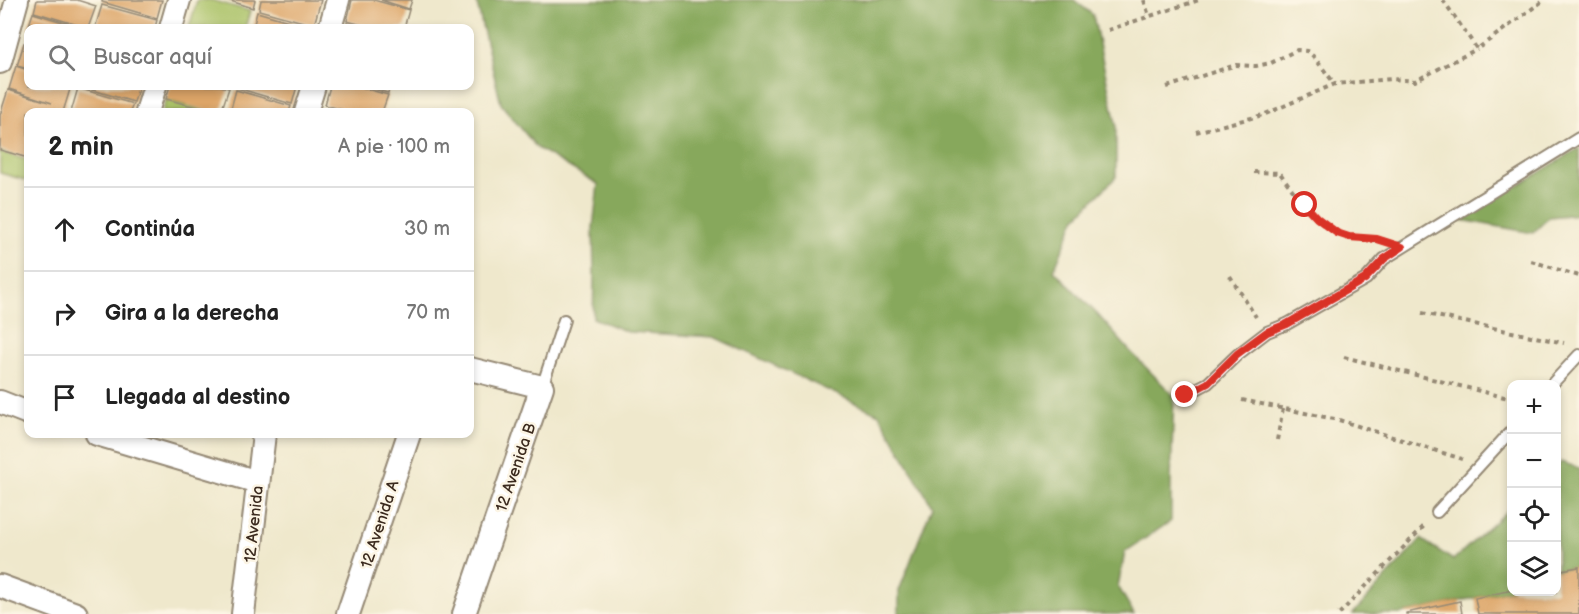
<!DOCTYPE html>
<html lang="es">
<meta charset="utf-8">
<style>
body{margin:0;font-family:"Balsamiq Sans",sans-serif;background:#f6f6f6;color:#222}
.controls{position:absolute;right:18px;bottom:18px;display:grid;overflow:hidden;border-radius:12px;box-shadow:0 3px 9px #0003}
.controls button{width:54px;height:54px;display:grid;place-items:center;padding:0;border:0;border-bottom:2px solid #e0e0e0;background:#fff;color:#222;font:30px sans-serif}
.stop{position:absolute;width:18px;height:18px;margin:-14px;border:4px solid #d93025;border-radius:50%;background:#fff}
.stop.end{background:#d93025;border-color:#fff;box-shadow:0 2px 6px #0008}
.list{margin:0;padding:0;list-style:none}
h2{display:flex;justify-content:space-between;align-items:center;height:78px;margin:0;padding:0 24px;font-size:26px}
h2 small{font-size:20px;font-weight:400;color:#767676}
.list li{display:grid;grid-template-columns:39px 1fr auto;gap:18px;align-items:center;box-sizing:border-box;height:84px;padding:0 24px;border-top:2px solid #e0e0e0}
.list b{display:block;font-size:22px;white-space:nowrap}
.list em{font-size:20px;font-style:normal;color:#767676}
.icon{flex:none;width:33px;height:33px;fill:none;stroke:currentColor;stroke-width:2;stroke-linecap:round;stroke-linejoin:round}
.map{position:relative;flex:none;width:1579px;height:614px;overflow:hidden}
.search{position:absolute;background:#fff;box-shadow:0 3px 9px #0003;left:24px;top:24px;width:450px;height:66px;display:flex;align-items:center;gap:15px;box-sizing:border-box;padding:0 21px;border-radius:12px;color:#767676;font-size:22px}
.panel{position:absolute;background:#fff;box-shadow:0 3px 9px #0003;left:24px;top:108px;width:450px;height:330px;border-radius:12px}
.map>svg:first-child{display:block}
.green{fill:#aac268;stroke:#727643;stroke-width:1.5}
.forest{fill:#87a85c;stroke:#61693d;stroke-width:1.5}
.building{fill:#dda567}
.lines{fill:none;stroke-linecap:round;stroke-linejoin:round}
.service-casing{stroke:#958975;stroke-width:14}
.minor-casing{stroke:#958975;stroke-width:26}
.path{stroke:#958975;stroke-width:4;stroke-dasharray:4.5 4.5;stroke-linecap:butt}
.service{stroke:#fff;stroke-width:10}
.minor{stroke:#fff;stroke-width:22}
.route{stroke:#d93025;stroke-width:8}
.labels{text-anchor:middle;stroke-width:5;stroke-linejoin:round;paint-order:stroke}
.street-label{font-size:16px;fill:#3b2a1e;stroke:#fcf5e5}
</style>
<div class="map">
<svg width="1579" height="614" viewBox="0 0 1579 614">
<rect width="100%" height="100%" fill="#fcf5e5"/>
<filter id="ink" filterUnits="userSpaceOnUse"><feTurbulence type="fractalNoise" baseFrequency=".0167" numOctaves="2"/><feDisplacementMap in="SourceGraphic" scale="12" xChannelSelector="R" yChannelSelector="G"/><feConvolveMatrix kernelMatrix="1 2 1 2 8 2 1 2 1" color-interpolation-filters="sRGB"/></filter>
<filter id="wash" filterUnits="userSpaceOnUse"><feTurbulence type="fractalNoise" baseFrequency=".008" numOctaves="4" result="noise"/><feDisplacementMap in="SourceGraphic" scale="24" xChannelSelector="R" yChannelSelector="G"/><feGaussianBlur stdDeviation="1.35" result="paint"/><feColorMatrix in="noise" values="0 0 0 0 0 0 0 0 0 0 0 0 0 0 0 0 0 1.4 0 .05"/><feComposite in="paint" operator="in"/></filter>
<g filter="url(#wash)">
<rect width="100%" height="100%" fill="#efe8cc"/>
<g class="green">
<polygon points="197,0 211,0 250,11 245,28 189,28"/>
<polygon points="166,100 208,112 162,112"/>
<polygon points="0,152 28,160 28,181 0,173"/>
</g>
<g class="forest">
<polygon points="476,0 1074,0 1093,15 1116,124 1116,177 1075,219 1054,270 1098,315 1130,351 1174,396 1171,480 1171,521 1125,552 1118,586 1134,614 899,614 899,591 932,506 879,414 714,337 628,332 593,318 594,277 593,228 598,184 537,148 501,104"/>
<polygon points="1579,148 1579,214 1549,217 1533,233 1462,220"/>
<polygon points="1561,462 1579,468 1579,567 1557,571 1556,467"/>
<polygon points="1511,507 1511,590 1401,614 1353,614 1421,539 1453,560"/>
</g>
<g id="blocks">
<g class="building">
<polygon points="37,0 77,0 96,6 88,28 34,12"/>
<polygon points="102,0 162,0 157,18 102,2"/>
<polygon points="227,0 255,0 253,8"/>
<polygon points="261,0 321,0 314,25 259,10"/>
<polygon points="352,0 374,0 409,10 404,28 374,28 347,21"/>
<polygon points="381,0 412,0 409,9"/>
<polygon points="102,5 157,20 155,28 95,28"/>
<polygon points="257,12 313,28 253,28"/>
<polygon points="33,13 82,28 28,28"/>
<polygon points="347,23 364,28 345,28"/>
<polygon points="24,43 28,44 28,69 17,66"/>
<polygon points="16,66 28,70 28,86 71,86 63,112 28,112 28,158 0,150 0,115 8,90 52,103 9,89"/>
<polygon points="79,86 139,86 134,102"/>
<polygon points="170,86 220,86 229,88 221,112 214,112 166,99"/>
<polygon points="237,86 297,86 292,104 237,88"/>
<polygon points="330,86 356,86 388,95 382,112 351,112 325,105"/>
<polygon points="364,86 390,86 388,93"/>
<polygon points="78,88 133,104 130,112 71,112"/>
<polygon points="236,90 291,106 289,112 230,112"/>
<polygon points="1579,567 1579,614 1478,614 1475,598 1512,590 1556,592 1556,571"/>
<polygon points="1460,601 1462,614 1406,614 1406,613"/>
</g>
</g>
</g>
<g filter="url(#ink)">
<use href="#blocks" fill-opacity="0" stroke="#958975" stroke-width="1.5"/>
<g class="lines">
<defs>
<g id="service">
<polyline points="1552,384 1579,355"/>
<polyline points="542,387 564,320"/>
<polyline points="1185,395 1208,383 1237,355 1267,332 1287,324 1366,279 1384,259 1579,138"/>
<polyline points="1437,512 1512,430"/>
</g>
<g id="minor">
<polyline points="171,28 179,0"/>
<polyline points="330,28 338,0"/>
<polyline points="0,62 17,0"/>
<polyline points="147,112 155,86"/>
<polyline points="306,112 314,86"/>
<polyline points="0,402 28,413"/>
<polyline points="97,434 258,482"/>
<polyline points="0,586 76,614"/>
<polyline points="243,614 264,434"/>
<polyline points="348,614 409,434"/>
<polyline points="464,614 542,387 470,369"/>
</g>
</defs>
<use href="#service" class="service-casing"/>
<use href="#minor" class="minor-casing"/>
<g class="path">
<polyline points="1144,0 1149,16"/>
<polyline points="1443,0 1477,49 1544,0"/>
<polyline points="1108,30 1199,0"/>
<polyline points="1167,87 1236,65 1256,66 1271,63 1297,50 1307,51 1313,56 1335,84"/>
<polyline points="1196,132 1263,115 1335,84 1392,79 1415,81 1477,49"/>
<path d="M 1254,172 L 1280,173 C 1296,195 1321,231 1349,237 C 1359,239 1369,239 1378,240"/>
<polyline points="1531,261 1579,276"/>
<polyline points="1230,276 1256,317"/>
<polyline points="1422,313 1564,343"/>
<polyline points="1344,357 1512,399"/>
<polyline points="1242,400 1339,420 1462,459"/>
<polyline points="1277,440 1283,408"/>
<polyline points="1339,614 1426,524"/>
</g>
<use href="#service" class="service"/>
<use href="#minor" class="minor"/>
</g>
</g>
<g class="lines" filter="url(#ink)">
<polyline class="route" points="1185,395 1208,383 1237,354 1267,332 1287,324 1365,279 1384,259 1402,247 1377,239 1349,237 1337,233 1317,218 1305,205"/>
</g>
<g class="labels">
<g class="street-label">
<text transform="translate(515 467) rotate(-71)" y="6">12 Avenida B</text>
<text transform="translate(253 524) rotate(-84)" y="6">12 Avenida</text>
<text transform="translate(379 524) rotate(-72)" y="6">12 Avenida A</text>
</g>
</g>
</svg>
<div class="controls">
<button>+</button>
<button>−</button>
<button><svg class="icon" aria-label="locate" viewBox="0 0 24 24"><circle cx="12" cy="12" r="6"/><path d="M12 2v4M12 18v4M2 12h4M18 12h4"/></svg></button>
<button><svg class="icon" aria-label="layers" viewBox="0 0 24 24"><path d="M12 4l9 5-9 5-9-5zM3 14l9 5 9-5"/></svg></button>
</div>
<div class="stop" style="left:1305px;top:205px"></div>
<div class="stop end" style="left:1185px;top:395px"></div>
<div class="search"><svg class="icon" aria-label="search" viewBox="0 0 24 24"><circle cx="10" cy="10" r="6"/><path d="M15 15l6 6"/></svg>Buscar aquí</div>
<section class="panel">
<h2>2 min<small>A pie · 100 m</small></h2>
<ul class="list">
<li><svg class="icon" aria-label="ahead" viewBox="0 0 24 24"><path d="M12 20V5M6 11l6-6 6 6"/></svg><div><b>Continúa</b></div><em>30 m</em></li>
<li><svg class="icon" aria-label="right" viewBox="0 0 24 24"><path d="M7 20v-9h11M14 6l5 5-5 5"/></svg><div><b>Gira a la derecha</b></div><em>70 m</em></li>
<li><svg class="icon" aria-label="arrive" viewBox="0 0 24 24"><path d="M6 21V4h12l-3 4 3 4H6"/></svg><div><b>Llegada al destino</b></div></li>
</ul>
</section>
</div>
